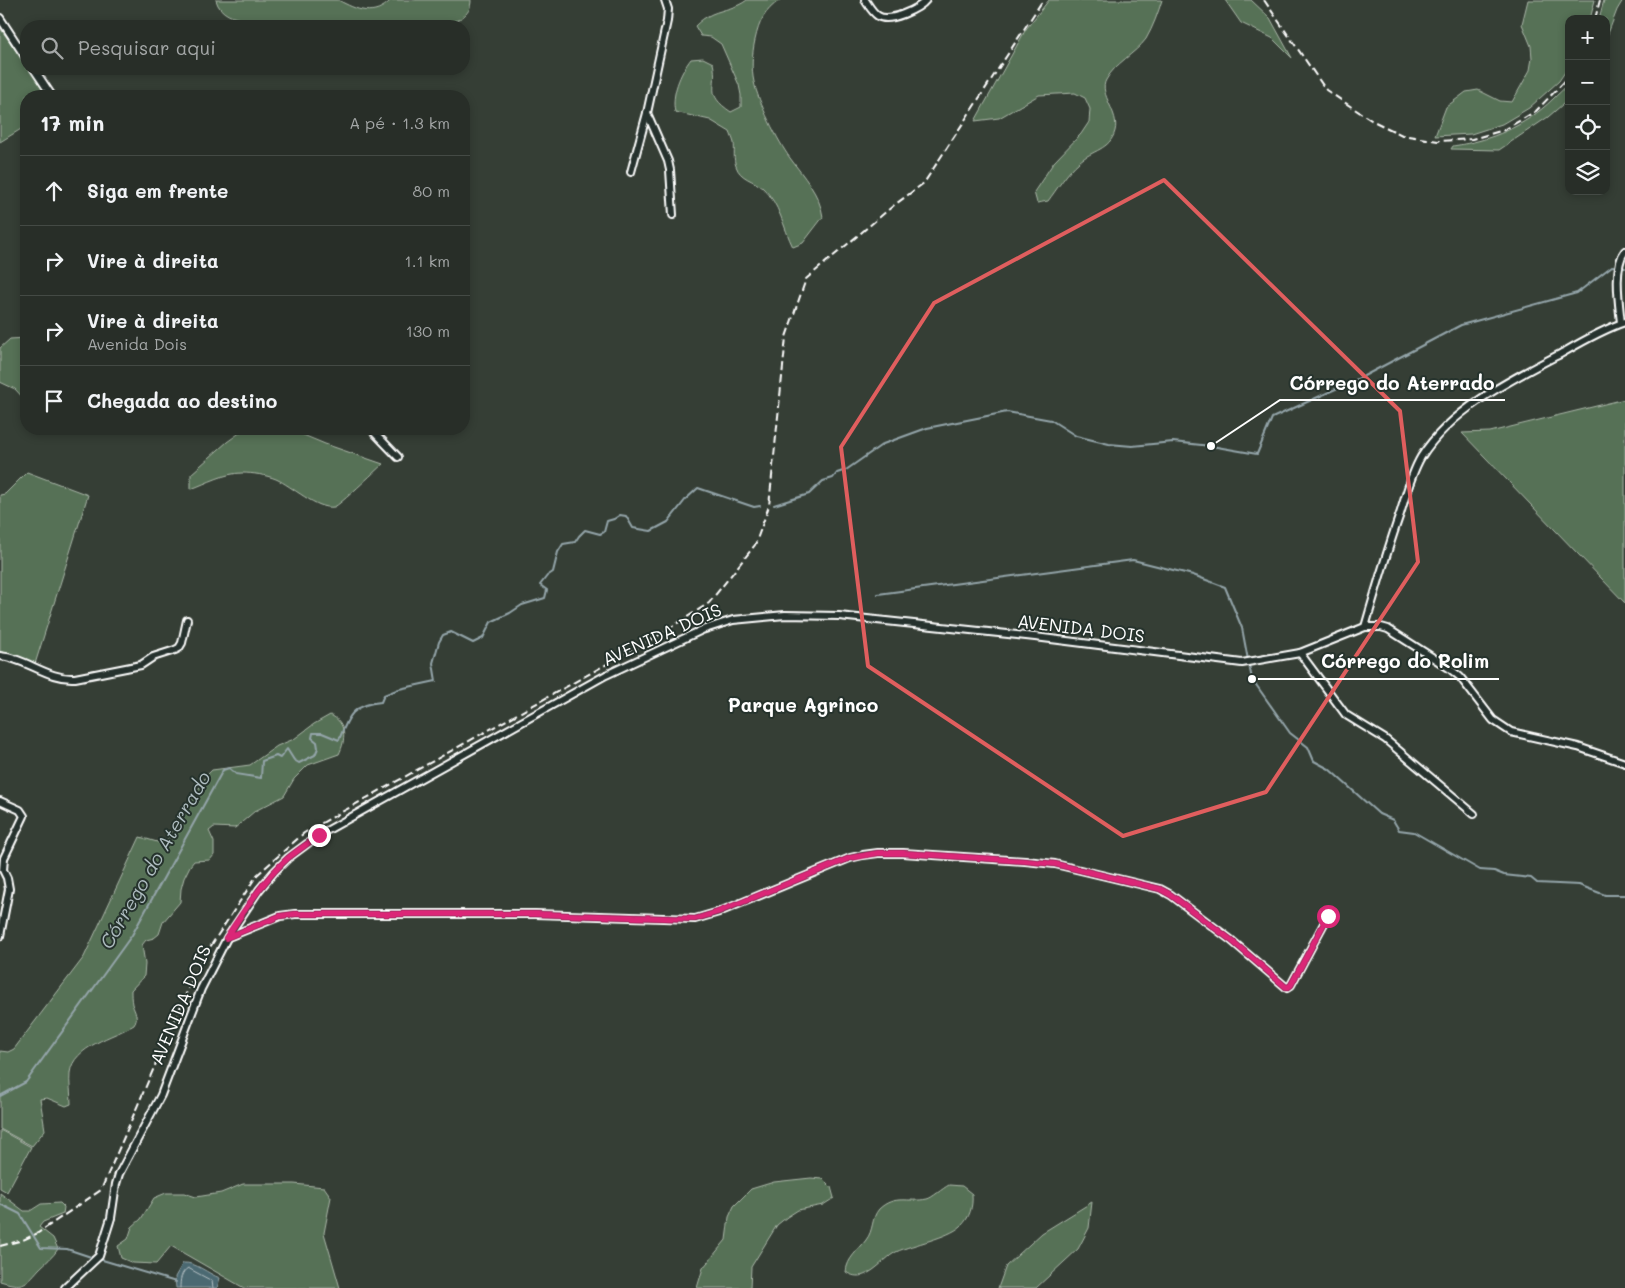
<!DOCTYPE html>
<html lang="pt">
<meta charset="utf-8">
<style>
body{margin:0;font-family:Mali,sans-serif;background:#343a34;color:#f1f3f6}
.controls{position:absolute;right:15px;top:15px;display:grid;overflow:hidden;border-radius:10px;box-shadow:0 2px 8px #0003}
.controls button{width:45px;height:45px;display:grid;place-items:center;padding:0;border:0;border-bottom:1px solid #444a45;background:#282e28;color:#f1f3f6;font:25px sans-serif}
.stop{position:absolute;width:15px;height:15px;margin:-11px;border:4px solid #db2777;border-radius:50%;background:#fff}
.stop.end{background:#db2777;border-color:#fff;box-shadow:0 1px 5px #0008}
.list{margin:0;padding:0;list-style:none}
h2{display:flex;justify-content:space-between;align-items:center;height:65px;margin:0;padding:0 20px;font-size:21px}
h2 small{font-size:16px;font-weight:400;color:#a5a8a8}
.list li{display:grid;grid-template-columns:32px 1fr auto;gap:15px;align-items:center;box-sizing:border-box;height:70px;padding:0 20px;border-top:1px solid #444a45}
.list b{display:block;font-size:19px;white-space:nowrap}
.list p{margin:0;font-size:16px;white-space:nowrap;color:#a5a8a8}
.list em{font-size:16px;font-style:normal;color:#a5a8a8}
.icon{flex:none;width:28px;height:28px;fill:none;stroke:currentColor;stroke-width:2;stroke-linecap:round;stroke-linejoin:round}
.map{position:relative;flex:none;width:1625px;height:1288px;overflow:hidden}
.search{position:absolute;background:#282e28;box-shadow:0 2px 8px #0003;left:20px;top:20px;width:450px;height:55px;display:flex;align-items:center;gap:12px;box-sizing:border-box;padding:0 18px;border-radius:20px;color:#a5a8a8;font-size:19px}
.panel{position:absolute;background:#282e28;box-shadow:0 2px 8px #0003;left:20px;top:90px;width:450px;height:345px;border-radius:20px}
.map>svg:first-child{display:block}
.green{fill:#577156;stroke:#abb8aa}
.water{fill:#4c6972;stroke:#94a5aa}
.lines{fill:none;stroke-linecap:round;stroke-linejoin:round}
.shore{stroke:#b7c3c7;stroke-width:1}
.stream{stroke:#94a5aa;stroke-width:2}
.minor-casing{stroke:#fff;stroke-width:10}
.minor{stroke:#26332d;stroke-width:6}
.rail{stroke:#fff;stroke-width:2;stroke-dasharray:8 4;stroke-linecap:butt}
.route{stroke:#db2777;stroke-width:6}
.marked{fill:none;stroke:#e05e5e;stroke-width:4;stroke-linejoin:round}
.labels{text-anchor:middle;stroke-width:4;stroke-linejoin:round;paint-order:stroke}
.street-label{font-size:18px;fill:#fff;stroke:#26332d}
.neighbourhood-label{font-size:19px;font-weight:bold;fill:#fff;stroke:#26332d}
.water-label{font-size:19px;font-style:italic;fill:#aebcc0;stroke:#26332d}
.leader{fill:none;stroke:#fff;stroke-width:2}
.callout-dot{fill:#fff;stroke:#26332d;stroke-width:2}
.callout-label{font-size:19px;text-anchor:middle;font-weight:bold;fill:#fff;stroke:#26332d;stroke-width:4;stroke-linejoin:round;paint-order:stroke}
</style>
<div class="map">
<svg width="1625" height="1288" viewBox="0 0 1625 1288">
<rect width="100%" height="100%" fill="#353e35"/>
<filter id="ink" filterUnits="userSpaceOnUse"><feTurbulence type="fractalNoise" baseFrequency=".02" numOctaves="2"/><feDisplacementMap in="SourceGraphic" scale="10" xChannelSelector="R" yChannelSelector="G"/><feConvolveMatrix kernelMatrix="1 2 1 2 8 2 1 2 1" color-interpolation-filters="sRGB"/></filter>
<g filter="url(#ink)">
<g class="green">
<path d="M 216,0 L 338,0 C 357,10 374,18 391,0 L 471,0 C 471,17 457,20 444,26 L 292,26 C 270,16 224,29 216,0 Z"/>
<path d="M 747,0 L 780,0 C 764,11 759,22 755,40 C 752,53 751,69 754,82 C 758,101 778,142 790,158 C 803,176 820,194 823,217 L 803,243 L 793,247 C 783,227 780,204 763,188 C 754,180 740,179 736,166 C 733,159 735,150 734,143 C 733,139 731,135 730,132 L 710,120 L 675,112 C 671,95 680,73 691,59 L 703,58 L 713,63 C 719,88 703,93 731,112 L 741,107 L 741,95 L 739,85 L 721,44 L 711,37 L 701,36 L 695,26 C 700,21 705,17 712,14 C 724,9 737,8 747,0 Z"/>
<path d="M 1049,0 L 1162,0 C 1158,13 1153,27 1146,39 C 1135,54 1115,63 1106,80 C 1098,94 1120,113 1115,131 C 1110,150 1092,150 1079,162 C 1068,171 1057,189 1048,201 L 1037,203 L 1034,192 L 1054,162 L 1081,134 L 1089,122 L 1090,109 L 1085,98 L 1075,93 L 1039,95 L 999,118 L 975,121 L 1026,29 Z"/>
<polygon points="1225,0 1251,0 1270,18 1292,58 1272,38 1241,23"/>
<polygon points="1528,0 1595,0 1590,19 1569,19 1569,66 1559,81 1529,108 1502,124 1471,134 1435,136 1446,107 1466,92 1478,90 1500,101 1512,102 1530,70 1532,58 1531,46 1522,24"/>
<polygon points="1604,0 1623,0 1617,10 1606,39 1606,19 1599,19"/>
<polygon points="0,28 26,65 26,69 29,69 48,96 26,96 26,126 0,142"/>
<path d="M 1569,83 L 1569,99 L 1548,117 L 1499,150 L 1451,149 L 1453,146 C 1492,140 1524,127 1553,99 C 1558,94 1564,89 1569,83 Z"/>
<polygon points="26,338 26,401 15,389 0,382 0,348 10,339"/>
<polygon points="1625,399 1625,603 1462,433 1490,432"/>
<path d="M 245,429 L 289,429 L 325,444 L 383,464 C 375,471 340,505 334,507 C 317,510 292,486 276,479 C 266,475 253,473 242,473 C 225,473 207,483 191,489 L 191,474 L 227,442 Z"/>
<polygon points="27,472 88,495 35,664 13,659 0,659 0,495 5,494"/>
<path d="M 330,715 C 347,722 346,740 339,754 L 308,765 L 294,779 L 284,796 L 255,811 L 235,828 L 214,827 L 209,831 L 214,842 L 214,855 L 210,860 L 194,861 L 190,866 L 184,878 L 181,889 L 180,902 L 163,922 L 159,934 L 154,938 L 146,940 L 142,945 L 145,964 L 144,976 L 131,990 C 131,994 131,999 132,1004 C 135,1013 139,1017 134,1025 C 114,1037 73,1046 70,1073 C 69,1083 71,1094 71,1104 L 66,1106 L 47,1098 L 40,1099 L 45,1130 L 32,1146 L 0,1129 L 0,1051 L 8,1052 L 14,1049 L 84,957 L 140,837 L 164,844 L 207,775 L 212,770 L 250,765 L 277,746 L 294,739 L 314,724 Z"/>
<polygon points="0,1130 31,1147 7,1192 0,1188"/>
<polygon points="811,1178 823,1179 831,1187 834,1198 823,1205 798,1210 787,1217 777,1225 751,1267 750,1288 697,1288 703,1268 726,1240 729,1217 734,1206 751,1189 774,1182"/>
<polygon points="243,1184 294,1184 324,1187 331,1197 324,1233 340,1288 244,1288 171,1246 156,1264 133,1263 121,1258 118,1246 128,1239 132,1227 141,1219 154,1198 166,1193 184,1193 196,1197 221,1193"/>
<path d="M 949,1185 L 962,1186 L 972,1194 C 973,1207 970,1217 961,1226 C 948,1238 913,1244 896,1252 C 885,1258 877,1270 864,1275 C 857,1277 852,1276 846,1272 C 847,1258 858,1251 866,1240 C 874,1230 871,1218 879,1209 C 895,1194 908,1203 927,1199 C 932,1198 943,1188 949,1185 Z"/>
<path d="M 0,1193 L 24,1211 L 30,1211 L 41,1204 L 60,1203 L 64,1207 L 63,1214 L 43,1222 L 39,1227 L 53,1238 L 58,1249 C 53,1257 46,1262 39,1269 C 25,1285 23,1288 0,1281 Z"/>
<polygon points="1092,1202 1089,1228 1078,1249 1036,1288 998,1288 1006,1266 1042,1233"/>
</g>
<path class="water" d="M 183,1263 C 196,1262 208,1274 220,1278 L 217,1288 L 176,1288 L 175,1277 Z"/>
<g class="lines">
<path class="shore" d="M 180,1288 C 180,1280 181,1272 188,1268 L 212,1281 L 213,1288"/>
<g class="stream">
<polyline points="774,505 809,494 823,481 833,478 837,473 846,470 883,444 927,428 1007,412 1051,420 1076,436 1109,444 1132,446 1173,442 1211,446 1257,454 1272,418 1362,377 1461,325 1577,293 1612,266 1625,268"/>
<polyline points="878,594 1133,560 1193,575 1225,587 1242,628 1248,660"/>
<polyline points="1249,665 1252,679 1290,733 1308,747 1314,761 1329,769 1379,814 1393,820 1399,830 1414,832 1480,870 1494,871 1504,875 1531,878 1537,883 1579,885 1605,895 1625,895"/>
<path d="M 0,1096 L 26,1082 L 132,935 L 223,770 L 229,768 L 236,774 L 261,778 L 262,761 L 276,756 L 280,758 L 287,749 L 294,760 L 299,763 L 315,755 L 318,748 L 317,742 L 312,738 L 313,733 L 322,733 L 339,740 C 348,716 353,704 381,702 L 384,695 L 399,689 L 436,681 L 433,663 L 439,642 L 443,635 L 451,632 L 473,643 L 483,638 L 491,622 L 510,613 L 522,605 L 545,598 L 547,590 L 540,585 L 547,576 L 553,572 L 558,552 L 563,544 L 575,542 L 579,536 L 585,530 L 600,534 L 604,532 L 607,521 L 614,519 L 620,515 L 626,516 L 633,528 L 651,531 L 668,522 L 686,499 L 698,488 L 754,507 L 760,506"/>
<polyline points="0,1204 20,1214 41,1248 67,1249 94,1258"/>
<polyline points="99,1259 176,1282"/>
</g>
<defs>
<g id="minor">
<path d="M 865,0 C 869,6 872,12 878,16 C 889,23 919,9 926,0"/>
<polyline points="0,18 26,58"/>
<polyline points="34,69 52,96"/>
<polyline points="647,113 668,161 670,170 673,215"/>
<polyline points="631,172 647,113 667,21 668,9 665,0"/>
<path d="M 1621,323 C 1619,303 1613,267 1625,251"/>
<polyline points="371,429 398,457"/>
<path d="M 1365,627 C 1376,589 1387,551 1400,514 C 1406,495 1411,474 1421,457 C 1452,408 1514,378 1564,352 C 1583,341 1604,329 1625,322"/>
<polyline points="1300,653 1346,715 1385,739 1474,814"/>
<path d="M 0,656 C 26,658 48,680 75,678 L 141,665 L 153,657 L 175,650 L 179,648 L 182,643 L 187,620"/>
<polyline points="0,801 20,810 24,816 4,858 3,870 7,878 9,889 0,936"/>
<polyline points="228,937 280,916 295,914 535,914 695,919 719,912 850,858 863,855 878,853 903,853 1025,861 1055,864 1160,889 1171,895 1231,940 1287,988 1291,985 1328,916"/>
<polyline points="65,1288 99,1256 111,1218 116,1184 119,1174 161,1095 201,989 227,938 259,890 274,872 288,858 319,835 606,675 702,630 733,620 785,615 839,616 1035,637 1242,663 1300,653 1365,627 1381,627 1388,629 1449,668 1460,677 1493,720 1511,732 1578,747 1625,763"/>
</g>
</defs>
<use href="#minor" class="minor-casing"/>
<use href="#minor" class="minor"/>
<g class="rail">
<polyline points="1264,0 1326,90 1371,120 1402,135 1438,141 1472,139 1504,130 1536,111 1563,83 1569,75"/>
<polyline points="1595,19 1600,0"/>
<polyline points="0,1246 23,1240 38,1233 101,1190 199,964 257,875 304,833 659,635 709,603 755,545 769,506 786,337 806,279 893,206 924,183 1043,0"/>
</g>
</g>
</g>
<g class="lines" filter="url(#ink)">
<path class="route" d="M 319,835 C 309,843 298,850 288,858 C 263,880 245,910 226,938 L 280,916 L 295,914 L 535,914 L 695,919 L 718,912 L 850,858 L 878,853 L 903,853 L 1025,861 L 1055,864 L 1160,889 L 1171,895 L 1231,940 L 1287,988 L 1291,985 L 1328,916"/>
</g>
<path class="marked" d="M 1164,180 L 1400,411 L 1418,562 L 1266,792 L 1123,836 L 868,666 L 841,447 L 934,303 Z"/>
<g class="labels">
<g class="street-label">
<text transform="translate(1081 629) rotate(7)" y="6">AVENIDA DOIS</text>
<text transform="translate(662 635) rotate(-24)" y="6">AVENIDA DOIS</text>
<text transform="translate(181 1005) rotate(-67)" y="6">AVENIDA DOIS</text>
</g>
<g class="neighbourhood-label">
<text x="803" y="712">Parque Agrinco</text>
</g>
<g class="water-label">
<text transform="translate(155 860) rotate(-60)" y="7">Córrego do Aterrado</text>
</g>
</g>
<path class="leader" d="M1211 446L1280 400H1505M1252 679L1311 679H1499"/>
<g class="callout-dot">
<circle cx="1211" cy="446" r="5"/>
<circle cx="1252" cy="679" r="5"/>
</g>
<g class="callout-label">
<text x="1392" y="390">Córrego do Aterrado</text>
<text x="1405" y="668">Córrego do Rolim</text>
</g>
</svg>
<div class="controls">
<button>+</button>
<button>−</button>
<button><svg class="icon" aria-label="locate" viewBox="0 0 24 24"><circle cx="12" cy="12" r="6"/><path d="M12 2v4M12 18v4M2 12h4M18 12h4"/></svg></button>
<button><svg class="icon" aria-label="layers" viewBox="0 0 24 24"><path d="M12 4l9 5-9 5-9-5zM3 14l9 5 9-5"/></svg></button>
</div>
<div class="stop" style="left:1328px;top:916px"></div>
<div class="stop end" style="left:319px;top:835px"></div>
<div class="search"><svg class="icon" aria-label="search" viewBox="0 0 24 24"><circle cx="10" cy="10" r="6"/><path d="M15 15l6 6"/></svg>Pesquisar aqui</div>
<section class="panel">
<h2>17 min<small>A pé · 1.3 km</small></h2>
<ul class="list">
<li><svg class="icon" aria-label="ahead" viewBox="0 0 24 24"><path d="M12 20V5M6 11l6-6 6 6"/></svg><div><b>Siga em frente</b></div><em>80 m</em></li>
<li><svg class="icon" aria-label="right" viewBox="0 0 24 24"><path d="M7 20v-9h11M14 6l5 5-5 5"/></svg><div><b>Vire à direita</b></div><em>1.1 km</em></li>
<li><svg class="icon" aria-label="right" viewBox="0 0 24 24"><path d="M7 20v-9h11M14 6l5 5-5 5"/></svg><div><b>Vire à direita</b><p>Avenida Dois</p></div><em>130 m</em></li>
<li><svg class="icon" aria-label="arrive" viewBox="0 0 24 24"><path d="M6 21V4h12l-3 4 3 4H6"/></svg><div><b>Chegada ao destino</b></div></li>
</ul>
</section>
</div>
